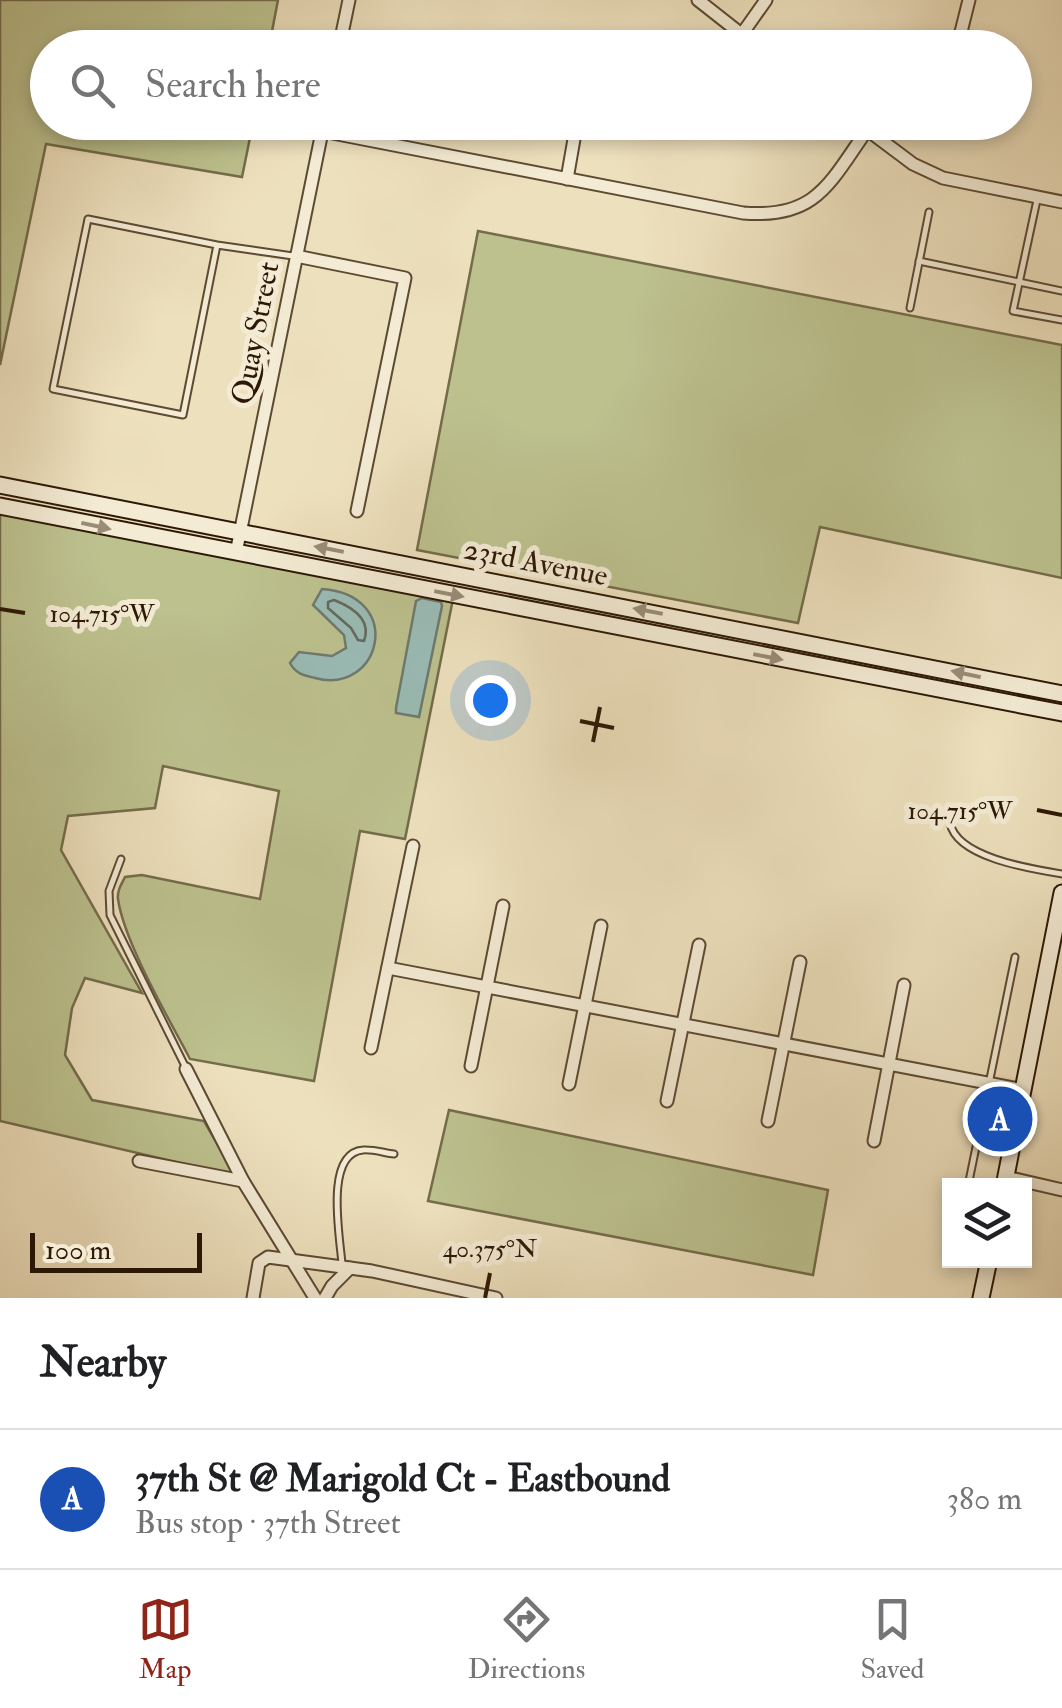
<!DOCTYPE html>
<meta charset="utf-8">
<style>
body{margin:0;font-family:"IM FELL Double Pica",serif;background:#f2f2f2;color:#202124}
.controls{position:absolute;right:30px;bottom:30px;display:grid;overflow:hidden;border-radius:0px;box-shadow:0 5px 15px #0003}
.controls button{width:90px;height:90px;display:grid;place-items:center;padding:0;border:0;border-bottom:2px solid #e0e0e0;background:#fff;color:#202124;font:50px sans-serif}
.scale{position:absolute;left:30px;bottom:25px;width:172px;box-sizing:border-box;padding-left:10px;border:5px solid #2d1805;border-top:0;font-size:28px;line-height:35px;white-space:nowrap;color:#2d1805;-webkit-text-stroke:8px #f3ebd4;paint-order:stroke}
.you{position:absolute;left:490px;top:700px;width:35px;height:35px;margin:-25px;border:8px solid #fff;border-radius:50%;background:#1a73e8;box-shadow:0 0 0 15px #1a73e833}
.badge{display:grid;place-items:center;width:65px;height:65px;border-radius:50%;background:#8f2418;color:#fff;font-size:32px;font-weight:700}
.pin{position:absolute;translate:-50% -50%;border:5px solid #fff;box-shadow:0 2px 10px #0006}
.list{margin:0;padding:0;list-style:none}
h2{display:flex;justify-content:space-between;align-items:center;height:130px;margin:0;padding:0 40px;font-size:42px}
h2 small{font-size:32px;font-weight:400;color:#757577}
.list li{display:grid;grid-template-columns:65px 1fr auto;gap:30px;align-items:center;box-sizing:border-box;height:140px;padding:0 40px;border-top:2px solid #e0e0e0}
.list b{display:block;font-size:38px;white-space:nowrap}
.list p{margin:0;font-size:32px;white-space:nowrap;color:#757577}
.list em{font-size:32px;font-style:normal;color:#757577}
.icon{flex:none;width:55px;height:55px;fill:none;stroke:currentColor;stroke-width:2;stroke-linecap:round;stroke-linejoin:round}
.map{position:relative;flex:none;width:1062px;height:1298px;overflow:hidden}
.search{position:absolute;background:#fff;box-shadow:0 5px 15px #0003;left:30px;right:30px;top:30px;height:110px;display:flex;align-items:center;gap:25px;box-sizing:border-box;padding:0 35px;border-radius:55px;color:#757577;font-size:38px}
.sheet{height:270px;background:#fff}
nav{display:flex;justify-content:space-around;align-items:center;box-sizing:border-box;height:140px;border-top:2px solid #e0e0e0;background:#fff;font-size:28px;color:#757577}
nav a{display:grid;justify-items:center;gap:5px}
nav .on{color:#8f2418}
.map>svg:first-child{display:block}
.green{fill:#bcc18e;stroke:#746c4a;stroke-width:2.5}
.water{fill:#9abcb6;stroke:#6e7a6f;stroke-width:2.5}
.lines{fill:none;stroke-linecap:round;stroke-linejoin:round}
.shore{stroke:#646a5e;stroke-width:2.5}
.service-casing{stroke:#5d4a33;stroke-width:9}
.minor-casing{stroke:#5d4a33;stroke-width:15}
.secondary-casing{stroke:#2d1805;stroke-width:19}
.service{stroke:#f3ebd4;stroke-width:5}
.minor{stroke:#f3ebd4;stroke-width:11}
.secondary{stroke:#f3ebd4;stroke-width:15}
.oneway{fill:#9a8c77}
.ticks{fill:none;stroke:#2d1805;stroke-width:4}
.labels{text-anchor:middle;stroke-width:10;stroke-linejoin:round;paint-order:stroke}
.street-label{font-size:30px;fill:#2d1805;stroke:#f3ebd4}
.ticks-label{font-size:25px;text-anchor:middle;fill:#2d1805;stroke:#f3ebd4;stroke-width:10;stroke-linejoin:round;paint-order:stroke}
</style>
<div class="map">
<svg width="1062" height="1298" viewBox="0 0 1062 1298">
<rect width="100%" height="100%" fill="#ede0bd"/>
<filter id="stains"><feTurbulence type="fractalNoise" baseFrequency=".002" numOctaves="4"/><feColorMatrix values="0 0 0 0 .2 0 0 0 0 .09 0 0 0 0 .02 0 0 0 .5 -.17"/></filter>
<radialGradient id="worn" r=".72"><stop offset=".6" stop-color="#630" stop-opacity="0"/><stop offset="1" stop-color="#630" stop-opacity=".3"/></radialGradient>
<g class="green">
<polygon points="0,0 278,0 269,47 48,48 48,122 253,123 242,177 46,144 0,365"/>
<polygon points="478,231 1062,345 1062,578 820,527 798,623 417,550"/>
<path d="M 0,509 L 454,594 L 405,839 L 360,831 L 314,1081 L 190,1059 C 169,1019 124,942 118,899 C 117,891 121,885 125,877 L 142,875 L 260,899 L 279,791 L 163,766 L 155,808 L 68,816 L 61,850 L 142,993 L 85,978 L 72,1008 L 65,1055 L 92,1100 L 204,1121 L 236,1176 L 0,1121 Z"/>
<polygon points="449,1110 828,1190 813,1275 428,1201"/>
</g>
<g class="water">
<path d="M 322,589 C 406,595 381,696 315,678 C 303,675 296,674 290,663 L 299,652 L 332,656 L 346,648 L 344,635 L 313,605 Z"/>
<polygon points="422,598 441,602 442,606 419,717 396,713 396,708 416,601"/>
</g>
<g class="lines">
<path class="shore" d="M 334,600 C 352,607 372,619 364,641 L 358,640 L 351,628 L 328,608 L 328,602 Z"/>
<defs>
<g id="service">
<polyline points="1037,200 1013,311 1062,320"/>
<polyline points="217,245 88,219 53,389 183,415 217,245 293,256"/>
<polyline points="919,261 1062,291"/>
<polyline points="910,308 929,212"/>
<path d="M 950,823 C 957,858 1032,869 1062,874"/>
<polyline points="121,859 109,891 110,915 185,1066"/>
<polyline points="968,1186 1015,957"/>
<path d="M 342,1264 C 340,1237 324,1153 363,1150 C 372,1149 385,1153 394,1154"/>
</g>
<g id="minor">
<polyline points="698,0 759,48"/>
<polyline points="742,34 766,0"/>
<polyline points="339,48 349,0"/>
<polyline points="957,48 969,0"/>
<polyline points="857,122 913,164 943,178 1062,202"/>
<path d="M 322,131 L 743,213 C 816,219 829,184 867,130"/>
<polyline points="567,179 577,122"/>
<polyline points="296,256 405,278 357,511"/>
<polyline points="236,553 324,122"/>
<polyline points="388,968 1024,1090"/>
<polyline points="371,1048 413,846"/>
<polyline points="471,1066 503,906"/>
<polyline points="186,1069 243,1181 315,1298"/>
<polyline points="569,1084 601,926"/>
<polyline points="667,1101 699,945"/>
<polyline points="768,1121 800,962"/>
<polyline points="874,1141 904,985"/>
<polyline points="139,1161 243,1181"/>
<polyline points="1006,1177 1062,1190"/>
<polyline points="253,1298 259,1263 268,1257 372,1271 496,1298"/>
<polyline points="325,1298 332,1286 350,1268"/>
</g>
<g id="secondary">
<polyline points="0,485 1062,694"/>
<polyline points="0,506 1062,713"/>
<polyline points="1004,1186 1062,893"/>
<polyline points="981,1298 989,1260"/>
</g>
</defs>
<use href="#service" class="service-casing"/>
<use href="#minor" class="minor-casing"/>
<use href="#secondary" class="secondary-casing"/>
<use href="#service" class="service"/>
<use href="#minor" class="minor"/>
<use href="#secondary" class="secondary"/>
</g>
<defs><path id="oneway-solid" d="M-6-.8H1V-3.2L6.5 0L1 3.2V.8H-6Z" transform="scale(2.5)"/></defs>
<g class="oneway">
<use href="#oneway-solid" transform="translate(96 526) rotate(12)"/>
<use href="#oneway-solid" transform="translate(329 549) rotate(-169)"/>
<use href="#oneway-solid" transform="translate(449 594) rotate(11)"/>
<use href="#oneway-solid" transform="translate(648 611) rotate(-169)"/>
<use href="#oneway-solid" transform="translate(768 657) rotate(11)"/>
<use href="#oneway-solid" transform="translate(966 674) rotate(-168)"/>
</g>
<path class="ticks" d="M 0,609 L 25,613M 580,721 L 614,728M 593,742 L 600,707M 1037,810 L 1062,815M 485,1298 L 490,1273"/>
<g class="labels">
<g class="street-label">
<text transform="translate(255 333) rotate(-79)" y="10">Quay Street</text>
<text transform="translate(536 562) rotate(11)" y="10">23rd Avenue</text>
</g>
</g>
<g class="ticks-label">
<text x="102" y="622">104.715°W</text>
<text x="960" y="819">104.715°W</text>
<text x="490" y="1257">40.375°N</text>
</g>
<rect width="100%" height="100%" filter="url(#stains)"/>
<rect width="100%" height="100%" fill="url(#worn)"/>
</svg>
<div class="controls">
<button><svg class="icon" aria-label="layers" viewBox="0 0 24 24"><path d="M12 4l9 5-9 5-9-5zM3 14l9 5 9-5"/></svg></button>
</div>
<div class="scale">100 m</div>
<div class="you"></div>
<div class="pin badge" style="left:1000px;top:1119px;background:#1a4fb4">A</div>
<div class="search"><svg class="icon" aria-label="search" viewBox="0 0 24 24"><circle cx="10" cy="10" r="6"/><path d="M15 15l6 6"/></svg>Search here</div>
</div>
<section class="sheet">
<h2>Nearby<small></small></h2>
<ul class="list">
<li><span class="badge" style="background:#1a4fb4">A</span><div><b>37th St @ Marigold Ct - Eastbound</b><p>Bus stop · 37th Street</p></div><em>380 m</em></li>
</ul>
</section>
<nav>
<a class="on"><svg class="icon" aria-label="map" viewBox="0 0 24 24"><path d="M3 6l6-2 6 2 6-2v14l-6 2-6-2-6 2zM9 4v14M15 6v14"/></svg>Map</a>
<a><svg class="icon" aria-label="directions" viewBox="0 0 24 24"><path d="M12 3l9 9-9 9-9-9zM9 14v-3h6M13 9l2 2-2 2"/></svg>Directions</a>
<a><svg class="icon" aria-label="saved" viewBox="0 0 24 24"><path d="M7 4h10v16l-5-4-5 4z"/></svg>Saved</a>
</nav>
